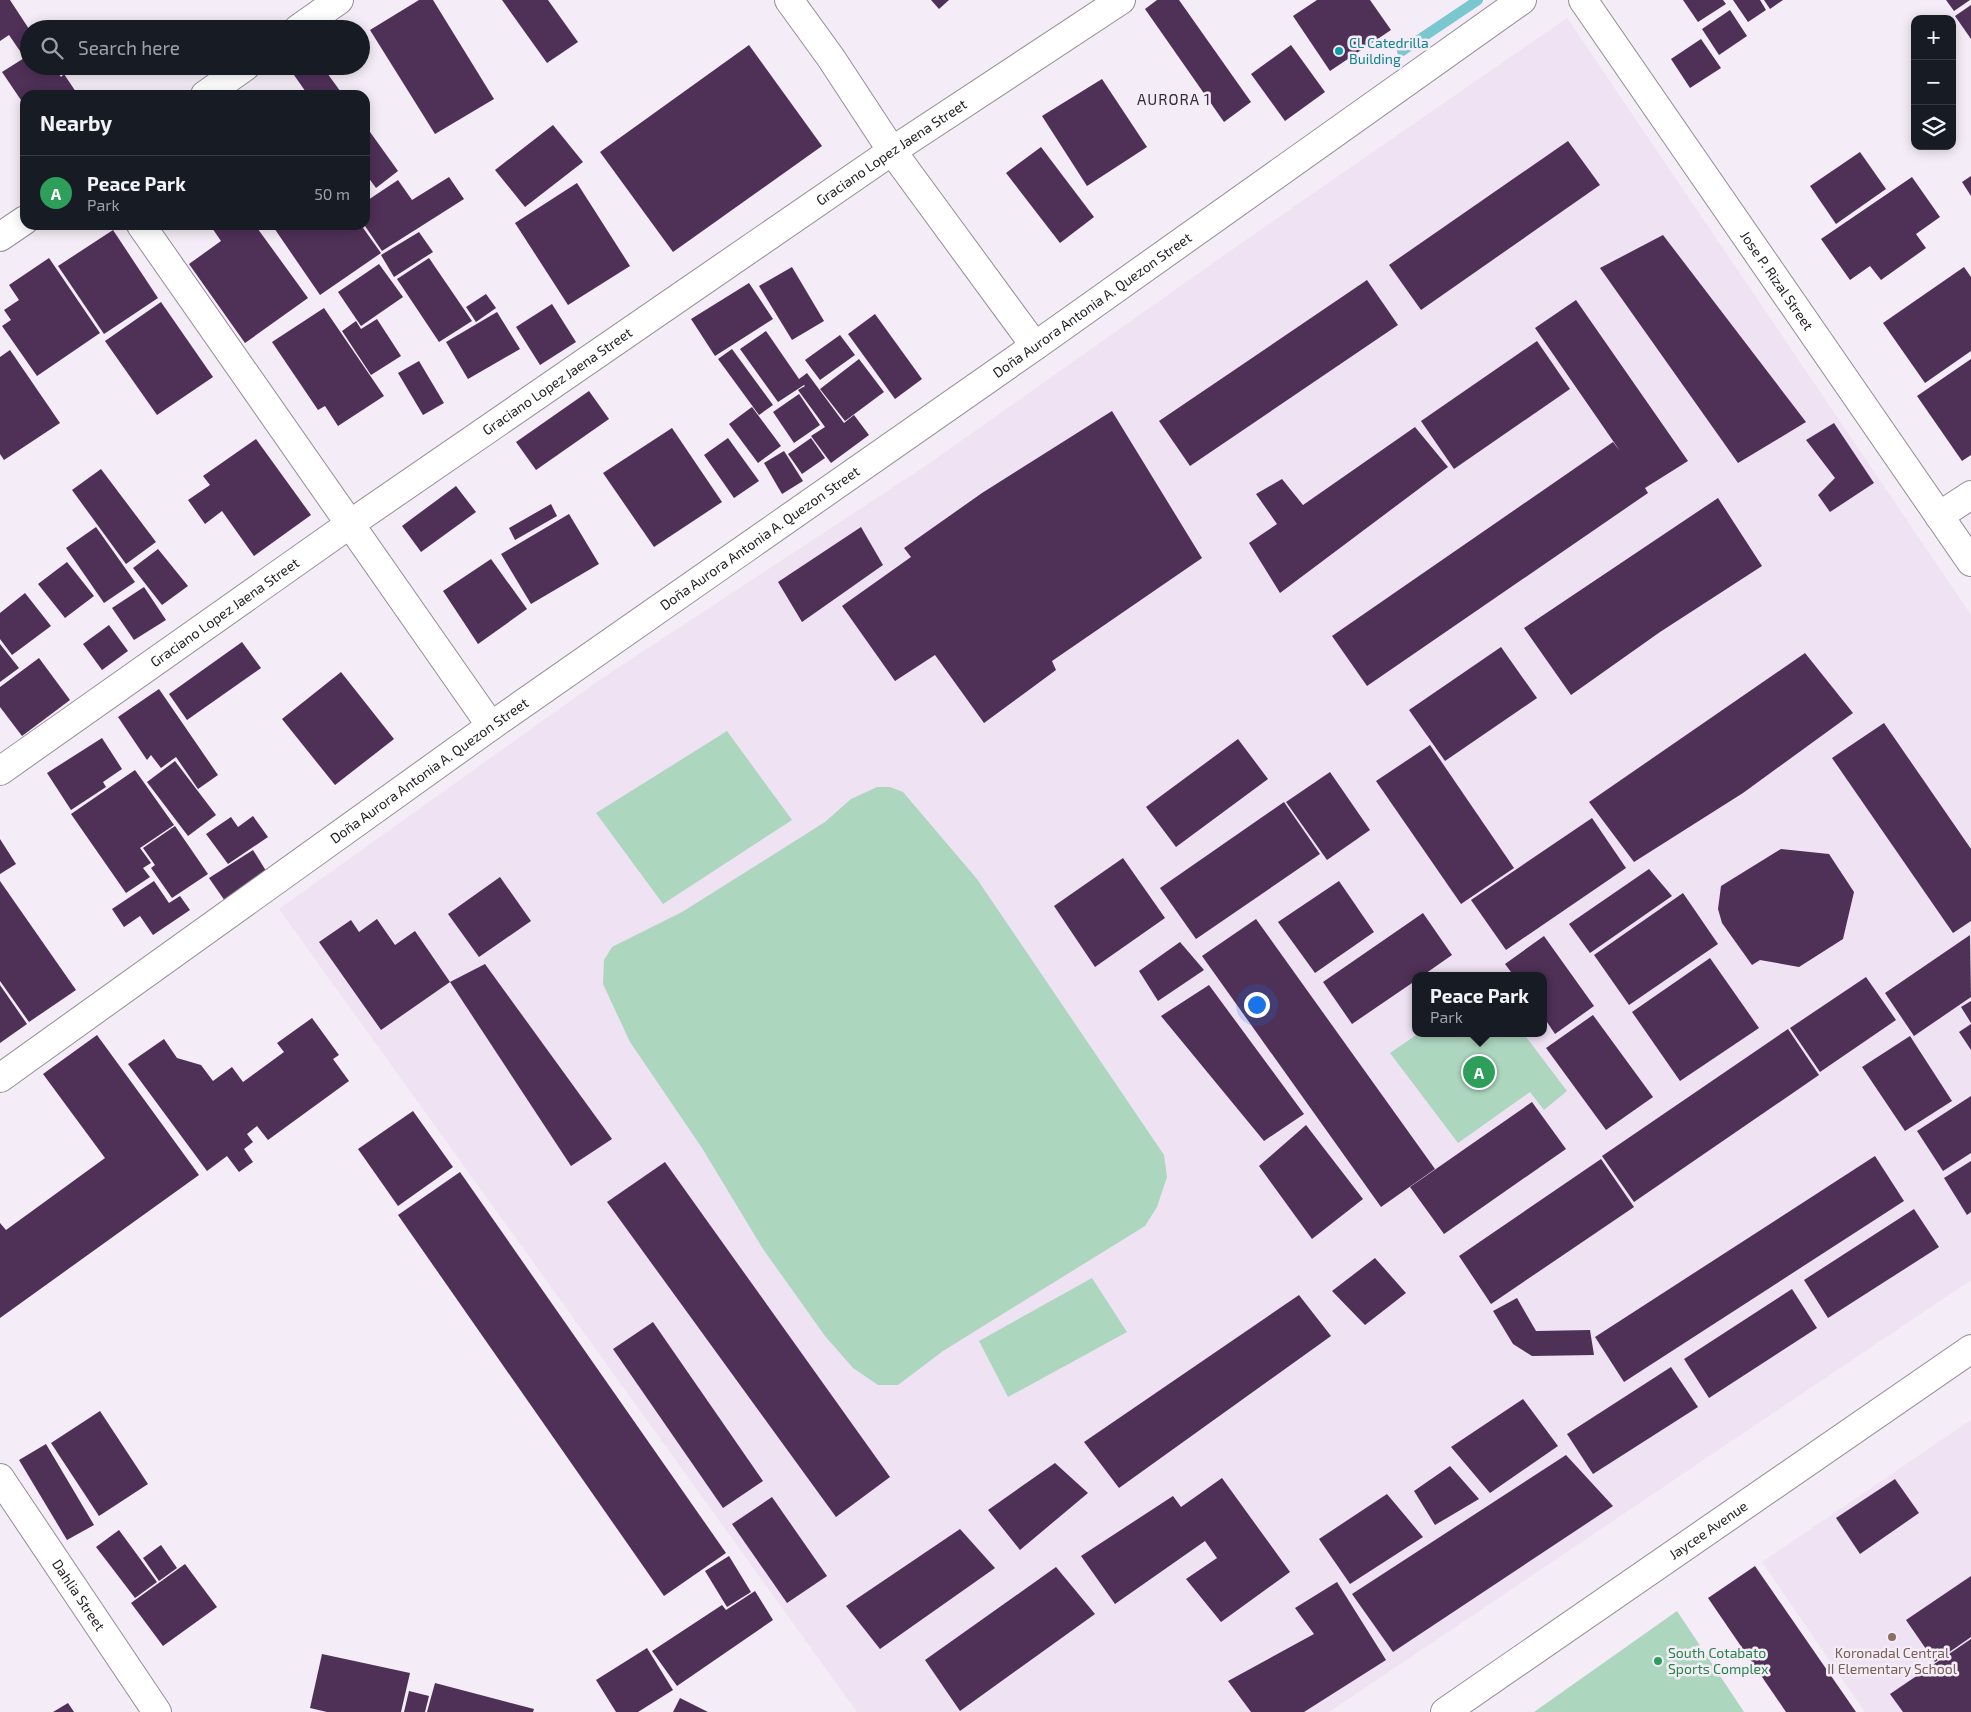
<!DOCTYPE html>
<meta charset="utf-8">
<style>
body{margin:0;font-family:"Exo 2",sans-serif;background:#242831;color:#f1f3f6}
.controls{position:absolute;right:15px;top:15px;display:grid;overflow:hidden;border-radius:10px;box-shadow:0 2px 12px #0003}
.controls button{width:45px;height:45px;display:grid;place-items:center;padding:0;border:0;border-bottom:1px solid #363941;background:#171b24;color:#f1f3f6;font:25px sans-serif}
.you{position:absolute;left:1256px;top:1004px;width:18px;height:18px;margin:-12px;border:4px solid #fff;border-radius:50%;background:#1a73e8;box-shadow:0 0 0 8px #1a73e833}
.badge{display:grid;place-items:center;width:32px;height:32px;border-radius:50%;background:#0b8043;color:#fff;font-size:16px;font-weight:700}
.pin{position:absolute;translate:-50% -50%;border:2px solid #fff;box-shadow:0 1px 5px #0006}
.popup{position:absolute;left:1412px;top:972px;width:135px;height:65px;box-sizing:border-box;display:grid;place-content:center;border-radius:10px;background:#171b24;filter:drop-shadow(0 1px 4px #0005);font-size:16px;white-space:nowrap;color:#9ea1a6}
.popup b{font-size:19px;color:#f1f3f6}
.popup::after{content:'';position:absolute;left:50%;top:100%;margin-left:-10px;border:10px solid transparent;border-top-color:#171b24}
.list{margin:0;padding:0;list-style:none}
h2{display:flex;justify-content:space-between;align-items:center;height:65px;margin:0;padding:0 20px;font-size:21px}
h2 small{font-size:16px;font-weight:400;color:#9ea1a6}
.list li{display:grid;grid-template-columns:32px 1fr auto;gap:15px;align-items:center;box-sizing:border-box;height:75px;padding:0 20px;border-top:1px solid #363941}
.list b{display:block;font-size:19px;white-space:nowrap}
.list p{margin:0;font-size:16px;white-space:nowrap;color:#9ea1a6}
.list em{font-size:16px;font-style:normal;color:#9ea1a6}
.icon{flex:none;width:28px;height:28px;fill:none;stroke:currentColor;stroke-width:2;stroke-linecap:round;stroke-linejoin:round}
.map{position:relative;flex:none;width:1971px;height:1712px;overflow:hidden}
.search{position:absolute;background:#171b24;box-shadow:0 2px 12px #0003;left:20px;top:20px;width:350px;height:55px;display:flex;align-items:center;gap:12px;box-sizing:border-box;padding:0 18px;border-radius:28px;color:#9ea1a6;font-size:19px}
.panel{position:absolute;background:#171b24;box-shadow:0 2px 12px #0003;left:20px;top:90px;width:350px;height:140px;border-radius:15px}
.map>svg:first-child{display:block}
.built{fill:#efe2f3;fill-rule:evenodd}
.green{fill:#add6bf}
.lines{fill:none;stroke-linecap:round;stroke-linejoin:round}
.stream{stroke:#7bc7d0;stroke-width:10}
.building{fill:#4f3057}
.street-casing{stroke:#948d96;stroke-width:30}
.secondary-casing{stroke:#948d96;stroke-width:30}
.street{stroke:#fff;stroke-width:28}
.secondary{stroke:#fff;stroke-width:28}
.culture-dot{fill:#0f9aa8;stroke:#f4ecf6;stroke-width:2}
.education-dot{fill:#8d6e63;stroke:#f4ecf6;stroke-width:2}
.leisure-dot{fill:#2e9e5b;stroke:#f4ecf6;stroke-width:2}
.labels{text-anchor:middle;stroke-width:5;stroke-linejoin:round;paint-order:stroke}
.culture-label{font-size:14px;fill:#0d838f;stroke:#f4ecf6;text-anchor:start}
.street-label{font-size:14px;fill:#252226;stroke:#f4ecf6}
.leisure-label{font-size:14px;fill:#27864d;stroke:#f4ecf6;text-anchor:start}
.education-label{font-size:14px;fill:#785e54;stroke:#f4ecf6}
.neighbourhood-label{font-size:15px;letter-spacing:1px;fill:#332d35;stroke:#f4ecf6}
</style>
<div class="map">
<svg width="1971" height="1712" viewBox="0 0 1971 1712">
<rect width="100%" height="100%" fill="#f4ecf6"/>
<g class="built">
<path d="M 1567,18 L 1971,615 L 1971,1280 L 1329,1712 L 857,1712 L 279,909 L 601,679 L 924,467 L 1243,242 ZM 1415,976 L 1543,976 L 1543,1033 L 1415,1033 Z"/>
<polygon points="1971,1420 1971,1712 1865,1712 1762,1562"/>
</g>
<g class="green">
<polygon points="727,731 792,820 663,904 596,813"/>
<polygon points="877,787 890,787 903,792 977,879 1164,1155 1167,1177 1157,1207 1145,1226 943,1351 898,1385 878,1385 853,1368 825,1336 763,1249 702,1148 630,1042 603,984 604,960 612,947 682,912 825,822 851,799"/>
<polygon points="1419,1033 1523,1033 1567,1091 1544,1110 1530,1092 1458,1143 1390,1053"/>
<polygon points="1092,1278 1127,1332 1008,1397 979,1341"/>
<polygon points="1677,1611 1744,1712 1534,1712"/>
</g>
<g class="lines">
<polyline class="stream" points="1402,51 1478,0"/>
</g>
<g class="building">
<polygon points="0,0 10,0 29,29 29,50 22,54 9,35 0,41"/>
<polygon points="419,0 433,0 494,99 435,134 370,30"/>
<polygon points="502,0 548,0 578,42 547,63"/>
<polygon points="931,0 949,0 939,9"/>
<polygon points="1157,0 1179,0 1251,102 1224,122 1145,9"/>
<polygon points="1317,0 1370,0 1391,30 1330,71 1293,16"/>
<polygon points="1683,0 1723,0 1726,4 1698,22"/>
<polygon points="1733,0 1760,0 1766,10 1748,22"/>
<polygon points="1764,0 1783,0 1770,9"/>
<polygon points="1946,0 1970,0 1954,11"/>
<polygon points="1971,5 1971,39 1955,16"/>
<polygon points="1730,10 1747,36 1719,55 1702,29"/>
<polygon points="1701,39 1721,68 1690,88 1671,59"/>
<polygon points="749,45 822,146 673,252 600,152"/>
<polygon points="1291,45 1325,92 1285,121 1251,74"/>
<polygon points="29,55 29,66 54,66 61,77 64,74 78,95 25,95 25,106 2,72"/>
<polygon points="306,66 322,66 343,95 308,95 294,75"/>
<polygon points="1102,79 1147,147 1087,186 1042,116"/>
<polygon points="365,125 398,171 376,188 365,173"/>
<polygon points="553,125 583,162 525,207 495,170"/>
<polygon points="1568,141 1600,185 1421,310 1389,265"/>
<polygon points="1041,147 1094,217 1060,243 1006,173"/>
<polygon points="1860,152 1886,189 1836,224 1810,186"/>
<polygon points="1971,176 1971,196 1962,182"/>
<polygon points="449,177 464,199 382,251 365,226 365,202 398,180 412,200"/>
<polygon points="1912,177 1940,217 1916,234 1926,248 1881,280 1870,266 1850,280 1821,239"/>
<polygon points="577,183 630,266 568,305 515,223"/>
<polygon points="210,225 255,225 308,298 245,343 189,264 221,241"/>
<polygon points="272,225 330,225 333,228 338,225 361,225 381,253 320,295"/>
<polygon points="113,230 158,298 104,334 58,266"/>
<polygon points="419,232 433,252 394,277 381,255"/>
<polygon points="1663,235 1806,422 1738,463 1600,268"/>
<polygon points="49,258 100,333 37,376 2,326 11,320 4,310 19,300 9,285"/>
<polygon points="429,258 472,321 439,342 397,279"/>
<polygon points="379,264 403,297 361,326 338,292"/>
<polygon points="792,267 824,321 792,340 759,286"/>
<polygon points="1964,267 1971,277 1971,351 1925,383 1883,323"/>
<polygon points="1367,280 1398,325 1190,466 1159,421"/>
<polygon points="749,283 773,319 715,356 691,319"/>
<polygon points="486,294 496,308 476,322 466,307"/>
<polygon points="1576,300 1688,461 1645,488 1648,493 1367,686 1332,636 1613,442 1620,451 1535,328"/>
<polygon points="161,302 213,377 157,415 105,341"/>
<polygon points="552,304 576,342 540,365 516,327"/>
<polygon points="324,308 384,396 338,426 325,406 318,410 272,342"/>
<polygon points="497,312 520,349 468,379 446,342"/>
<polygon points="875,314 922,379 895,399 848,334"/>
<polygon points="377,319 401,356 371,375 342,331 356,321 361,329"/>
<polygon points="766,331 799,379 807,373 844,423 854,415 869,435 831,463 811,436 825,427 798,390 805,386 804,385 778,402 740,349"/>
<polygon points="840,335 855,355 820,380 805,360"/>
<polygon points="1537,341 1570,389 1454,469 1421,421"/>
<polygon points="732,349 773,405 759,415 718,359"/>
<polygon points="10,350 60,423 4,460 0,454 0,357"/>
<polygon points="859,359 884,392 845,421 820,389"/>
<polygon points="1971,359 1971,455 1962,461 1917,396"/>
<polygon points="419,361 444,403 423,415 398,373"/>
<polygon points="589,391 609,419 536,470 516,442"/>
<polygon points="799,394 820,425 794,443 773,412"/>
<polygon points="752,407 781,446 758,463 729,424"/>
<polygon points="1112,411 1202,558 1052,661 1056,670 984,723 935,655 895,681 842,606 911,557 904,548 982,493"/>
<polygon points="1834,423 1874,483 1830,512 1818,495 1835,478 1806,440"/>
<polygon points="1415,427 1448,467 1280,593 1249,543 1277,524 1256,494 1282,479 1303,505"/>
<polygon points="672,428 722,502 654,547 603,473"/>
<polygon points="728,438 759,481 734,498 704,455"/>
<polygon points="811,438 825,458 802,474 788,454"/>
<polygon points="256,439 311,515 254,556 222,511 205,524 188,500 210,485 203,476"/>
<polygon points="784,451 803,481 782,494 764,463"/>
<polygon points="101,469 156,542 126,564 72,490"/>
<polygon points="456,486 476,512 421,552 402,526"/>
<polygon points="1718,498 1762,566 1660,632 1571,695 1524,628"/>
<polygon points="551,504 557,516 515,540 509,528"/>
<polygon points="569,514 599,564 531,604 501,554"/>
<polygon points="96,527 135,582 104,603 66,548"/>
<polygon points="861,527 883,565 802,622 778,582"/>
<polygon points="158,549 188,586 162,605 133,568"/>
<polygon points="491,559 527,609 478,644 443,591"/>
<polygon points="67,562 94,596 65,618 38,584"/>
<polygon points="144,587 166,620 134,640 112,608"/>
<polygon points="25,593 51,626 12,655 0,639 0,613"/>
<polygon points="109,625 128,651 102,670 83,644"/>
<polygon points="242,642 261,668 187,720 169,694"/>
<polygon points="0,644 19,668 0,682"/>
<polygon points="1501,647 1537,698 1445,761 1409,710"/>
<polygon points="1805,653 1853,713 1743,793 1634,862 1589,802"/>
<polygon points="39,658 70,700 22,736 0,707 0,687"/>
<polygon points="341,672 394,739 335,785 282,719"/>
<polygon points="159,689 218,775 198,789 176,757 161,768 151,755 147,760 118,717"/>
<polygon points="1884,723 1971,849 1971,921 1953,933 1832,758"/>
<polygon points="102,738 122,769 103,782 106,787 71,810 47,773"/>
<polygon points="1238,739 1268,779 1176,847 1146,807"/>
<polygon points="1430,745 1514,868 1461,904 1376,781"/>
<polygon points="175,761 216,815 188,836 147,782"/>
<polygon points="135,770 174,825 140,848 151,863 143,868 150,877 126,893 71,814"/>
<polygon points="1330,772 1370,830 1327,860 1286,802"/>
<polygon points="1284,802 1320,854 1196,939 1160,888"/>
<polygon points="253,816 268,837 228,864 206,834 231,817 238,827"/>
<polygon points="1592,818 1626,868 1506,950 1471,900"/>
<polygon points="175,826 208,874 172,898 151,868 155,865 143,848"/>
<polygon points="0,839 16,864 0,874"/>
<polygon points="1781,849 1829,854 1854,892 1843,939 1799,967 1760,960 1752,965 1722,923 1718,909 1721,886"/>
<polygon points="253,850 268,874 225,901 209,878"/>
<polygon points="1123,858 1165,918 1095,967 1054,906"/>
<polygon points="1649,869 1672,896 1590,953 1569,924"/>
<polygon points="500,877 531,921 479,957 448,914"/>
<polygon points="0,881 76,990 29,1022 0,981"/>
<polygon points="154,881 169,903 180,896 190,910 153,935 140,916 124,927 112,909"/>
<polygon points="1339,881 1374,932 1315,973 1278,922"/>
<polygon points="1683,893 1718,944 1629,1005 1594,955"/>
<polygon points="1423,913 1452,955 1422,976 1415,976 1415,981 1352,1024 1323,982"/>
<polygon points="377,919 395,945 415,931 450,982 381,1030 319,942 351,920 359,932"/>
<polygon points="1256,919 1435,1169 1381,1207 1202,956"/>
<polygon points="1970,935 1971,997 1914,1036 1885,993"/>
<polygon points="1544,936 1594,1006 1555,1034 1543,1016 1543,976 1514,976 1505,964"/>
<polygon points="1180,942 1204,970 1158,1001 1139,971"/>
<polygon points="1710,958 1759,1028 1680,1081 1632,1012"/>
<polygon points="485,964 612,1139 571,1166 450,982"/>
<polygon points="1866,977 1896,1020 1820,1072 1790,1028"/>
<polygon points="0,985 27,1024 0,1043"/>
<polygon points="1209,985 1304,1114 1264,1141 1161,1016"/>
<polygon points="1971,1001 1971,1023 1961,1007"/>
<polygon points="1593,1015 1653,1097 1606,1130 1546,1048"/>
<polygon points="312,1018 339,1055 333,1059 349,1081 268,1140 257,1126 247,1134 253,1142 244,1149 253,1162 239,1172 227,1156 207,1171 128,1064 164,1039 177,1058 201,1065 213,1081 232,1067 243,1082 284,1052 277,1043"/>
<polygon points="1971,1024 1971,1050 1959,1032"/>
<polygon points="1788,1029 1819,1075 1634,1202 1602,1156"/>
<polygon points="97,1035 199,1175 0,1318 0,1223 6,1230 105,1158 43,1074"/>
<polygon points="1910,1036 1952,1101 1905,1131 1862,1067"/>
<polygon points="1971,1096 1971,1153 1943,1171 1917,1131"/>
<polygon points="1532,1102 1566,1149 1444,1234 1410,1187"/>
<polygon points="413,1111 453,1167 398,1206 358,1149"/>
<polygon points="1306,1125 1363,1199 1312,1239 1259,1166"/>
<polygon points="1875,1156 1904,1201 1624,1382 1595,1337"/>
<polygon points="1601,1159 1634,1207 1491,1304 1459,1256"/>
<polygon points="1971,1161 1971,1212 1967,1215 1944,1178"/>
<polygon points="665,1162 890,1477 836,1517 607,1202"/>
<polygon points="460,1172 726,1553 664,1596 398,1215"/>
<polygon points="1914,1209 1939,1247 1828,1318 1804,1280"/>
<polygon points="1375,1258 1406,1293 1365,1325 1332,1291"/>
<polygon points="1792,1289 1817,1328 1709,1398 1684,1359"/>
<polygon points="1299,1295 1331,1336 1119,1488 1084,1442"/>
<polygon points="1517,1298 1536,1331 1590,1330 1594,1355 1532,1356 1513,1344 1493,1311"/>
<polygon points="653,1322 763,1481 723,1508 613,1349"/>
<polygon points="1671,1367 1698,1407 1593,1474 1567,1434"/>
<polygon points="1523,1399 1558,1446 1490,1493 1451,1447"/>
<polygon points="100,1411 148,1484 99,1516 51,1443"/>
<polygon points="46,1444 94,1525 67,1540 19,1460"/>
<polygon points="1566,1455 1613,1506 1393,1652 1352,1594"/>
<polygon points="1055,1463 1088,1493 1020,1550 988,1510"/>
<polygon points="1450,1466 1479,1499 1435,1525 1414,1491"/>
<polygon points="1222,1478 1290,1572 1221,1622 1186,1579 1217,1558 1205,1541 1115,1604 1081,1556 1173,1496 1181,1507"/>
<polygon points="1895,1479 1919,1513 1860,1554 1836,1518"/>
<polygon points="1387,1494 1423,1537 1350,1584 1319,1539"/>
<polygon points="772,1497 827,1576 787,1603 732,1524"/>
<polygon points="960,1529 995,1568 880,1649 846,1606"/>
<polygon points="119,1530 157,1582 135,1598 96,1547"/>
<polygon points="161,1545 177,1568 159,1581 143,1558"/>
<polygon points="729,1556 751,1592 727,1607 705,1571"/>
<polygon points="185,1564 217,1607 163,1646 131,1603"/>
<polygon points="1755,1566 1856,1712 1786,1712 1708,1598"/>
<polygon points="1056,1567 1095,1614 960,1711 925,1660"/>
<polygon points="1971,1576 1971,1637 1935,1662 1906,1620"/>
<polygon points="1337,1582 1386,1660 1304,1712 1251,1712 1228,1681 1314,1634 1295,1608"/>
<polygon points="755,1591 773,1620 677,1686 652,1651 722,1605 726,1610"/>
<polygon points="1971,1639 1971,1712 1903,1712 1890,1694"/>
<polygon points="647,1648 673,1690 638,1712 616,1712 596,1680"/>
<polygon points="322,1654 410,1673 401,1712 327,1712 310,1708"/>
<polygon points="435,1683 534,1709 533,1712 427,1712"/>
<polygon points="409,1691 429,1696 425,1712 404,1712"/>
<polygon points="680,1698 708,1712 673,1712"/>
<polygon points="68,1703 74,1712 53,1712"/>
</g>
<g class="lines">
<defs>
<g id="street">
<polyline points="789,0 831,58 892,151 1035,346"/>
<polyline points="298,29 339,0"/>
<polyline points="205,95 246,66"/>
<polyline points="141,225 491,726"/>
<polyline points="0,237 25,220"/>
<polyline points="1939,516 1971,495"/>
<path id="s1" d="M 0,771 L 350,524 L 892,151 L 1121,0"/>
<path id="s2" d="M 0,1478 L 157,1712"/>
</g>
<g id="secondary">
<path id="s3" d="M 1583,0 L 1971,562"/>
<path id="s4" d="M 0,1078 L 491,726 L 1035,346 L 1522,0"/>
<path id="s5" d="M 1445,1712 L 1971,1349"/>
</g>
</defs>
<use href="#street" class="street-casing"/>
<use href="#secondary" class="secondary-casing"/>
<use href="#street" class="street"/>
<use href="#secondary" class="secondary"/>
</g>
<circle class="culture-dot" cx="1339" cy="51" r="5"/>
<circle class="education-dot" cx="1892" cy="1637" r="5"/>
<circle class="leisure-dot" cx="1658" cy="1661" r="5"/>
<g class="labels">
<g class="culture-label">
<text x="1349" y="48">CL Catedrilla<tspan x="1349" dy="16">Building</tspan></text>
</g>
<g class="street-label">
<text dy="5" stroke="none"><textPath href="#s1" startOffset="1085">Graciano Lopez Jaena Street</textPath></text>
<text dy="5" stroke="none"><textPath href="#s3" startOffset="341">Jose P. Rizal Street</textPath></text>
<text dy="5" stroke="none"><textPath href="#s4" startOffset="1338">Doña Aurora Antonia A. Quezon Street</textPath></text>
<text dy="5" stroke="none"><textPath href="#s1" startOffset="680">Graciano Lopez Jaena Street</textPath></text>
<text dy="5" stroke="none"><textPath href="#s4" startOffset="932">Doña Aurora Antonia A. Quezon Street</textPath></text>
<text dy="5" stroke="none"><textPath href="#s1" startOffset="275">Graciano Lopez Jaena Street</textPath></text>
<text dy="5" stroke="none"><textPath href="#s4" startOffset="528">Doña Aurora Antonia A. Quezon Street</textPath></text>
<text dy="5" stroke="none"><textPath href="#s5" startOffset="320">Jaycee Avenue</textPath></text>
<text dy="5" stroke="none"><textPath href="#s2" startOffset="141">Dahlia Street</textPath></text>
</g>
<g class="leisure-label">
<text x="1668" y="1658">South Cotabato<tspan x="1668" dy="16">Sports Complex</tspan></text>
</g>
<g class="education-label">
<text x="1892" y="1658">Koronadal Central<tspan x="1892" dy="16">II Elementary School</tspan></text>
</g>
<g class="neighbourhood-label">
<text x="1174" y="105">AURORA 1</text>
</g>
</g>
</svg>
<div class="controls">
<button>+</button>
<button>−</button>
<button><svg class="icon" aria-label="layers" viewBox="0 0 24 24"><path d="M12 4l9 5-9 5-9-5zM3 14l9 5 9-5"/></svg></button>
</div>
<div class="you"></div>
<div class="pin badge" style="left:1479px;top:1072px;background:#2e9e5b">A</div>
<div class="popup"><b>Peace Park</b>Park</div>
<div class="search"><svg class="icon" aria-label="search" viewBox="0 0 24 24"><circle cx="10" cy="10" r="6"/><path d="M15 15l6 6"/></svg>Search here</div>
<section class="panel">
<h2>Nearby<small></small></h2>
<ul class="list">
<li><span class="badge" style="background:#2e9e5b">A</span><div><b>Peace Park</b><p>Park</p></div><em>50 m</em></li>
</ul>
</section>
</div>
